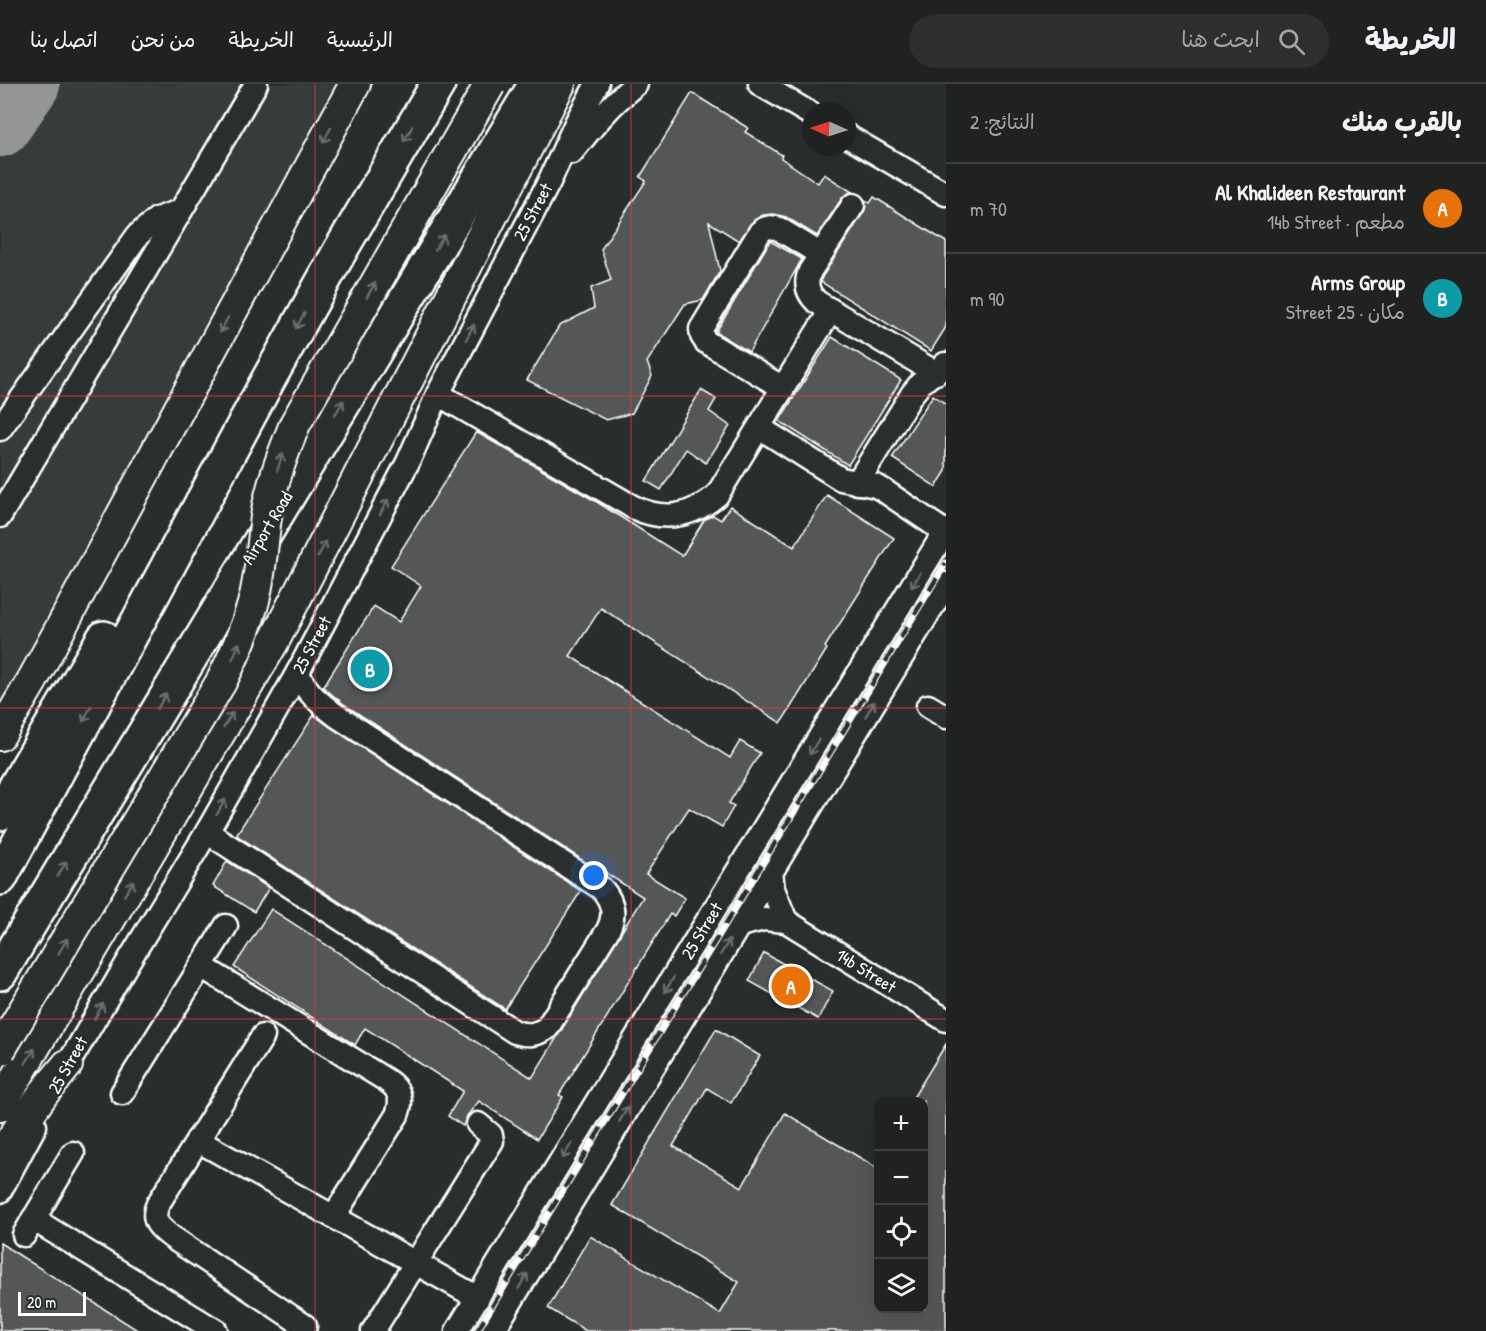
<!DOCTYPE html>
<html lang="ar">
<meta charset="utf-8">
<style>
body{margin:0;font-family:"Patrick Hand","Playpen Sans Arabic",sans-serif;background:#2d2f2f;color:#f1f3f6;direction:rtl}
.controls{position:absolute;right:18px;bottom:18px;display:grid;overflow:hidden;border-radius:12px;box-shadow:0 6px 24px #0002}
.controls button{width:54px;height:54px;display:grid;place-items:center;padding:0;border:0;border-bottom:2px solid #3d3f40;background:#202222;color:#f1f3f6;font:30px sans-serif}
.compass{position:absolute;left:802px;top:18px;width:54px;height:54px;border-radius:50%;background:#202222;box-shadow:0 6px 24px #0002;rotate:273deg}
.scale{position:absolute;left:18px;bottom:15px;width:68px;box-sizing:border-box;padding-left:6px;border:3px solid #fff;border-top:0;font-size:16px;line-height:21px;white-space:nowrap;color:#fff;-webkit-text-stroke:4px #2a2d2e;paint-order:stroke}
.you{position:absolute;left:594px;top:792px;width:21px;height:21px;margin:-15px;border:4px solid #fff;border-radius:50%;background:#1a73e8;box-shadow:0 0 0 9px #1a73e833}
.badge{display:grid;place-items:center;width:39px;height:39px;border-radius:50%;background:#ff9aa2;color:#fff;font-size:20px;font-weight:700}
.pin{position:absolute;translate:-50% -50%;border:3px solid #fff;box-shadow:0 2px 6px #0006}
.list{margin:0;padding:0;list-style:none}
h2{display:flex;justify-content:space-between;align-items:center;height:78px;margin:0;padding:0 24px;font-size:26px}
h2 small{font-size:20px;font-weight:400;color:#a2a4a5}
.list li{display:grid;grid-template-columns:39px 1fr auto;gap:18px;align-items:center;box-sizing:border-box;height:90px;padding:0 24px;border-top:2px solid #3d3f40}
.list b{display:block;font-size:22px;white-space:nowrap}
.list p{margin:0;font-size:20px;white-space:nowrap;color:#a2a4a5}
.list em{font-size:20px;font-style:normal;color:#a2a4a5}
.icon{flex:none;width:33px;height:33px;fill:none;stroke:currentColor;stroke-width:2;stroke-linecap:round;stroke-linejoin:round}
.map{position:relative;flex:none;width:946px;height:1247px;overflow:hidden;direction:ltr}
header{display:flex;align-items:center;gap:36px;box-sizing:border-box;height:84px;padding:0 30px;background:#202222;border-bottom:2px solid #3d3f40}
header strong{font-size:28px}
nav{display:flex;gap:33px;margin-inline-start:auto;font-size:21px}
.search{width:420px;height:54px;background:#2d2f2f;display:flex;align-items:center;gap:15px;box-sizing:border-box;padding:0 21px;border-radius:33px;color:#a2a4a5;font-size:22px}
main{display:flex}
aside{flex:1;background:#202222}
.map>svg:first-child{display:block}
.built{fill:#373a3b}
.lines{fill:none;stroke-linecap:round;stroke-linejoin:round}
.taxiway{stroke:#949696;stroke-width:62}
.building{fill:#555758;stroke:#fff;stroke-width:1.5}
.minor-casing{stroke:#fff;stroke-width:27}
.major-casing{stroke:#fff;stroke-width:34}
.highway-casing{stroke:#fff;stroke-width:38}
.minor{stroke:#2a2d2e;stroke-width:22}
.major{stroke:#2a2d2e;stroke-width:30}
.highway{stroke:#2a2d2e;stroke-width:33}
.rail-casing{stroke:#fff;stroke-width:7}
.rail{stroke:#2a2d2e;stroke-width:4.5;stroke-dasharray:14;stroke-linecap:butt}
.major-bridge-casing{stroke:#fff;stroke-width:34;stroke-linecap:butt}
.major-bridge{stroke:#2a2d2e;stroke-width:30}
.oneway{stroke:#6a6c6d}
.grid{fill:none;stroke:#da3e3e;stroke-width:1.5;stroke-opacity:0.55}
.labels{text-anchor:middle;stroke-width:4.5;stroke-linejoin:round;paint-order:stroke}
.street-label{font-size:18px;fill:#fff;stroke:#2a2d2e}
</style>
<header>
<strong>الخريطة</strong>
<div class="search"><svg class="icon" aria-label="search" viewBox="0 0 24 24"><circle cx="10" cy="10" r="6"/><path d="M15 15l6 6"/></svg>ابحث هنا</div>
<nav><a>الرئيسية</a><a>الخريطة</a><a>من نحن</a><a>اتصل بنا</a></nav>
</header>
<main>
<aside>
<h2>بالقرب منك<small>النتائج: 2</small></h2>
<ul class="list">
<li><span class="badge" style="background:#e8710a">A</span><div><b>Al Khalideen Restaurant</b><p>مطعم · 14b Street</p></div><em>70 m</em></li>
<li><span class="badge" style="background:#0f9aa8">B</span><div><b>Arms Group</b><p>مكان · 25 Street</p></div><em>90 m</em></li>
</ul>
</aside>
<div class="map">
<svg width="946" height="1247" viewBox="0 0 946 1247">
<rect width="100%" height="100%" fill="#2a2d2e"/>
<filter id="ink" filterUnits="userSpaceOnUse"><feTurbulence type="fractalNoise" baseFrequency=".0167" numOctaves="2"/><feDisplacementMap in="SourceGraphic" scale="12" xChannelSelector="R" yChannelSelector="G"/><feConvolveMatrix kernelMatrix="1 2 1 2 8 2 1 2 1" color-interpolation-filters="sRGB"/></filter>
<g filter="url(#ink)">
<polygon class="built" points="0,0 349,0 222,233 207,238 185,279 187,298 0,637"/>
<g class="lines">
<polyline class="taxiway" points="0,42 29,0"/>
</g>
<g class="building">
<polygon points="692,9 748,44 745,48 782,71 781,74 818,99 824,90 852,108 842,114 817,152 786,133 774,130 763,131 754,136 739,157 709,138 720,187 703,216 685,220 647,278 652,292 632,329 606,336 527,296 559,242 594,224 591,204 611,196 601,165 646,97 640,93"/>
<polygon points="874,113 946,158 946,243 931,267 821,198 822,193 864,128 866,122 865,116 870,119"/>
<polygon points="770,157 802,175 749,268 716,248"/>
<polygon points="832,253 901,296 848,381 779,337"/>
<polygon points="701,306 716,315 709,327 730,342 706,379 686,365 661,406 646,397"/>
<polygon points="933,311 946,320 946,387 936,403 892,374"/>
<polygon points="476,348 597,418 682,472 704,436 713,431 721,436 730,422 794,463 827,411 894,454 825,563 827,565 781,639 601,524 570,572 730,674 740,657 760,669 729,719 734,722 722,743 689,724 646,790 685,814 674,832 670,830 559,1011 563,1013 537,1055 479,1017 467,1032 463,1042 448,1032 463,1007 365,944 355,961 234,883 271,825 532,994 643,813 597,783 596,785 345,621 323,603 374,522 399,538 421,502 391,482"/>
<polygon points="314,631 330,643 581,807 505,925 236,751"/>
<polygon points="227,777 269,804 254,828 213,802"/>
<polygon points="764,869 833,907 818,935 749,897"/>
<polygon points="716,945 760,972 731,1019 707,1004 673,1062 742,1103 785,1029 879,1085 879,1224 924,1224 924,1017 911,1017 946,960 946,1247 586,1247 548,1224 590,1152 720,1230 739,1198 612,1121"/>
<polygon points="0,1159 139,1247 0,1247"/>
</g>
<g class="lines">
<defs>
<g id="minor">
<polyline points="760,0 811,30"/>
<polyline points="847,52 946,110"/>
<path d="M 572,68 C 592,43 611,20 636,0"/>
<path d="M 853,121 L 810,187 C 805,199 807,209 817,218 L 936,289"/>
<path d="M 783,304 L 706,258 L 702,252 L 701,245 L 760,148 C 766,143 770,142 779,145 L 820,170"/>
<path d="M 438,310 L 633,423 C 664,438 691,433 717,411 L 831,226"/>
<polyline points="760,344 841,395 876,402 883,406 945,448"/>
<polyline points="0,345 138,151 157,135 180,127"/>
<polyline points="857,399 912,310 921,299 945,280"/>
<polyline points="0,432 256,0"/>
<polyline points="928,622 946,633"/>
<path d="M 207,748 L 515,948 C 528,952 536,951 547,944 L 608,846 C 616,830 613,817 601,804 L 337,632 C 321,620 304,607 298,588"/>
<polyline points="771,788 773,805 786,837"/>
<polyline points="739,841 764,835 786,837 946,936"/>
<path d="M 201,882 L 386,996 C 400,1005 403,1016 397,1031 L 334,1132"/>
<path d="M 263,952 L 158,1120 C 150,1137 160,1144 173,1154 L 305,1242"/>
<polyline points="60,994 128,878 207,748 298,588 408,378 438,310 549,98 576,39 597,0"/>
<polyline points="122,1009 226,842"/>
<polyline points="197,1056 478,1214"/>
<polyline points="0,1107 35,1042"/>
<polyline points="33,1135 216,1247"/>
<polyline points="24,1151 73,1069"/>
<polyline points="373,1247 492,1057 491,1051 478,1040"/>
<polyline points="457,1247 946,446"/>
<polyline points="493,1247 946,500"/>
</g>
<g id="major">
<polyline points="0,651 32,597 355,0"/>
<polyline points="0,1022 274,557 560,0"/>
<polyline points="0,1072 43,1010 67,981"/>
</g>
<g id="highway">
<polyline points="0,729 104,554"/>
<polyline points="0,794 267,298 340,167 438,0"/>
<polyline points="0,889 536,0"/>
</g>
</defs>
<use href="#minor" class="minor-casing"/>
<use href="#major" class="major-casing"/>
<use href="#highway" class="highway-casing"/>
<use href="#minor" class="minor"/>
<use href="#major" class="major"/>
<use href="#highway" class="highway"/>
<defs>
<polyline id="rail" points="477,1247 946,479"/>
</defs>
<use href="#rail" class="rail-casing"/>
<use href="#rail" class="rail"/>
<defs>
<path id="major-bridge" d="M 0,966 L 221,598 C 234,573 245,547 253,520 C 261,491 262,462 266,433 C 271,400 283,370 295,340 L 490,0"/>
</defs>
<use href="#major-bridge" class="major-bridge-casing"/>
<use href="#major-bridge" class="major-bridge"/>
</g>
<defs><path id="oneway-shaft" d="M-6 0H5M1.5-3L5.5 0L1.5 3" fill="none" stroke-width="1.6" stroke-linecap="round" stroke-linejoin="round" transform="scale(1.5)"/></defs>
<g class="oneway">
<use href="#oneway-shaft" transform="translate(408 50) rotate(120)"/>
<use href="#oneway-shaft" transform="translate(327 51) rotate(118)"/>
<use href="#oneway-shaft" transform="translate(440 158) rotate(-59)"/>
<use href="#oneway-shaft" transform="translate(371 206) rotate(-60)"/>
<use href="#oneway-shaft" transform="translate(300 237) rotate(119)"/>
<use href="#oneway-shaft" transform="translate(224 241) rotate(118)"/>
<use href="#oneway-shaft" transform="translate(470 248) rotate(-62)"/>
<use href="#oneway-shaft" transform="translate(339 324) rotate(-59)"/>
<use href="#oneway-shaft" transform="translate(280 378) rotate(-72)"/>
<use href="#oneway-shaft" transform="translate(384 423) rotate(-62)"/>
<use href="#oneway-shaft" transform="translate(322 465) rotate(-63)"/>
<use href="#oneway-shaft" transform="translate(916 496) rotate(121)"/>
<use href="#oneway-shaft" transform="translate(236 567) rotate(-67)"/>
<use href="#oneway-shaft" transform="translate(162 617) rotate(-59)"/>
<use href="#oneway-shaft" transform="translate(870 625) rotate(-59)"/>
<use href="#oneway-shaft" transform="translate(87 630) rotate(118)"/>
<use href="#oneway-shaft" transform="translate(228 636) rotate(-59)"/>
<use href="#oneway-shaft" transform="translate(814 663) rotate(121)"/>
<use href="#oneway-shaft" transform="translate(221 723) rotate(-61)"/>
<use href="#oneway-shaft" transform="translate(62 785) rotate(-59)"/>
<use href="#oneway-shaft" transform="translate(129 804) rotate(-59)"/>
<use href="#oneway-shaft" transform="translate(63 862) rotate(-59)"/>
<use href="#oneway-shaft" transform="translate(725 863) rotate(-59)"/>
<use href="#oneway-shaft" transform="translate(669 901) rotate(121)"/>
<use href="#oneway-shaft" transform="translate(99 927) rotate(-60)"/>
<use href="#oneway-shaft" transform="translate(30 972) rotate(-59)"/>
<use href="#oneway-shaft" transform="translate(624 1030) rotate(-59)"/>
<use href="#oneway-shaft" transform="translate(567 1067) rotate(121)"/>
<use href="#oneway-shaft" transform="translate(523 1197) rotate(-59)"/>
</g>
</g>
<path class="grid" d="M 315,0 L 315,1247M 631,0 L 631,1247M 0,312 L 946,312M 0,624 L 946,624M 0,935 L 946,935"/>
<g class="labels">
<g class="street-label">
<text transform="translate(533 128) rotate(-62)" y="6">25 Street</text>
<text transform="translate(267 444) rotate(-59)" y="6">Airport Road</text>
<text transform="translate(312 561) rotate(-62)" y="6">25 Street</text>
<text transform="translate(702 847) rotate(-59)" y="6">25 Street</text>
<text transform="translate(866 887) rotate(32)" y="6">14b Street</text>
<text transform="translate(68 981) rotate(-61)" y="6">25 Street</text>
</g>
</g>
</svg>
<div class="controls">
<button>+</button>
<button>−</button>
<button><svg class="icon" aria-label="locate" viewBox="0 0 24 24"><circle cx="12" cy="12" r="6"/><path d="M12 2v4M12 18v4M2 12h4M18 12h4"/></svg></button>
<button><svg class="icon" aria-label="layers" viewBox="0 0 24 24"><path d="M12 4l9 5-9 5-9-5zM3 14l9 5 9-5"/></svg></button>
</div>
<svg class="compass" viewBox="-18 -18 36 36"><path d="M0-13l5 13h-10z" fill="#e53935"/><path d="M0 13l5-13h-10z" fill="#a2a4a5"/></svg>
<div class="scale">20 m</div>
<div class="you"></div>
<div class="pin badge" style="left:791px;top:902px;background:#e8710a">A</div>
<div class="pin badge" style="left:370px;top:585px;background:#0f9aa8">B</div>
</div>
</main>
